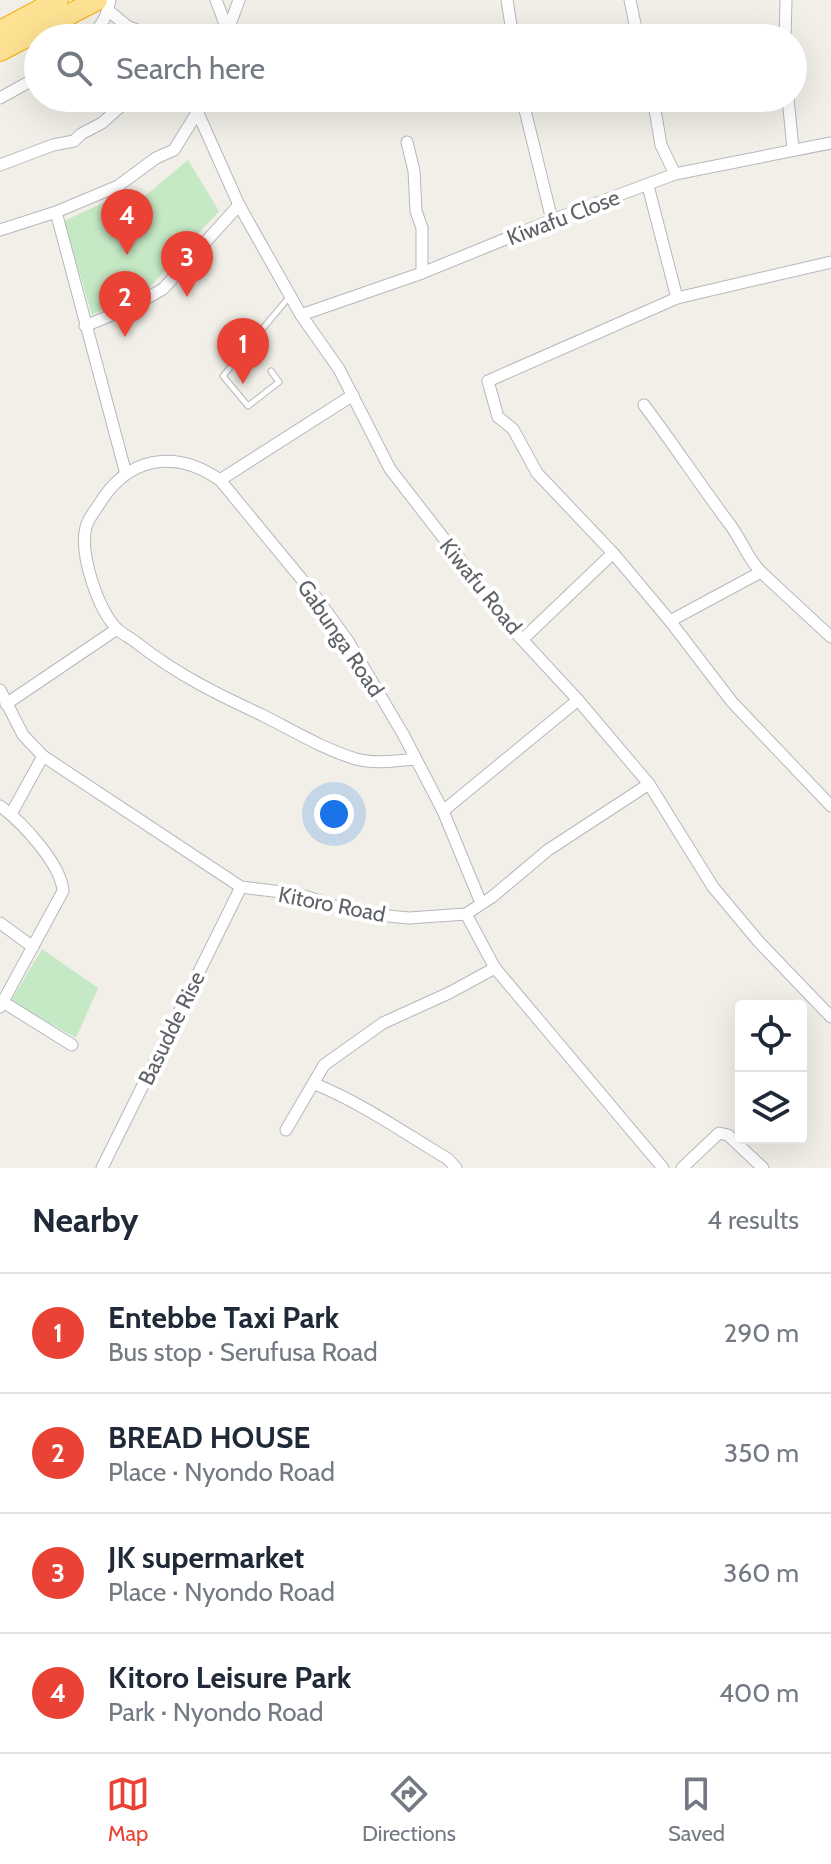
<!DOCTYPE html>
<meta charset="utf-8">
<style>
body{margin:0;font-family:Cabin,sans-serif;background:#f2f2f3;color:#1f2937}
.controls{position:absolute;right:24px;bottom:24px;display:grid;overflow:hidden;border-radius:8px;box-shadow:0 8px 32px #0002}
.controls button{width:72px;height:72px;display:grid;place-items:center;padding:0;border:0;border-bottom:2px solid #e0e1e3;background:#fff;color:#1f2937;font:40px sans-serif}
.you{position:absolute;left:334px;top:814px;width:28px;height:28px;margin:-20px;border:6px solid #fff;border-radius:50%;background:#1a73e8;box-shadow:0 0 0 12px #1a73e833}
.badge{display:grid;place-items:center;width:52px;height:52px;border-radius:50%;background:#ea4335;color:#fff;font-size:26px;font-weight:700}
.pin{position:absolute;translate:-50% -66px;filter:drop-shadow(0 2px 4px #0008)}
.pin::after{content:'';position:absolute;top:42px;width:28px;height:24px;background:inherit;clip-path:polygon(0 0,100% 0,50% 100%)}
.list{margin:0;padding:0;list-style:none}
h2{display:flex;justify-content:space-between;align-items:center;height:104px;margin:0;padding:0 32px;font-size:34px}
h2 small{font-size:26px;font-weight:400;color:#747a83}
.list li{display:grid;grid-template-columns:52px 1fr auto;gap:24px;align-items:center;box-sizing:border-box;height:120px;padding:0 32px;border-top:2px solid #e0e1e3}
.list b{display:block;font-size:30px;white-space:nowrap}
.list p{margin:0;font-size:26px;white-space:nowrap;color:#747a83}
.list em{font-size:26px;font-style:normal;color:#747a83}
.icon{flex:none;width:44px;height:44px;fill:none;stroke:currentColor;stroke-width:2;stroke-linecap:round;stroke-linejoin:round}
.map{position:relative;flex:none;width:831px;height:1168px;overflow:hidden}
.search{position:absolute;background:#fff;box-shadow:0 8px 32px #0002;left:24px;right:24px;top:24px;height:88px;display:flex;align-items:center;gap:20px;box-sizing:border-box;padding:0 28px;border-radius:44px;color:#747a83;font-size:30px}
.sheet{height:584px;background:#fff}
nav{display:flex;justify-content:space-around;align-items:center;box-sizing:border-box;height:112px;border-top:2px solid #e0e1e3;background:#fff;font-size:22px;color:#747a83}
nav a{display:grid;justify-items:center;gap:4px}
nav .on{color:#ea4335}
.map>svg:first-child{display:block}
.green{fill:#c5e8c5}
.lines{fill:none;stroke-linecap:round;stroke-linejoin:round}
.lane-casing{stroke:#b5b8bc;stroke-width:7}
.street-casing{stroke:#b5b8bc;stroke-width:13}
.highway-casing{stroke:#f9ab00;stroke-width:22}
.lane{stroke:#fff;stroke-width:5}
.street{stroke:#fff;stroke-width:11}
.highway{stroke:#fde293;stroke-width:20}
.labels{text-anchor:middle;stroke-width:8;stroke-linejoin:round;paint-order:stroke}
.street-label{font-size:22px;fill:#5f6368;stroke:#fff}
</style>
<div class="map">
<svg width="831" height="1168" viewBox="0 0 831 1168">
<rect width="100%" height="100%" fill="#f1efe8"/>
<g class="green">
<polygon points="188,160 219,211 148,289 92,315 64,221 103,203 144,197"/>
<polygon points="42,949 98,988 76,1038 11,1001"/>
</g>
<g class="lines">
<defs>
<polyline id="lane" points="271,371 279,382 248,406 223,376 290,296"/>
<g id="street">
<polyline points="216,0 227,29"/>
<polyline points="507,0 513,38"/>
<polyline points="630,0 638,38"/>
<polyline points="109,11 127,26 157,38"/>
<path d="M 86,38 C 101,29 107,17 110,0"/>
<polyline points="225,38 239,0"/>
<polyline points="785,38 786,0"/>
<polyline points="0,98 38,77"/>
<polyline points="522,98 552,220"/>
<polyline points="653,98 661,145 675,174"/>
<polyline points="788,98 793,149"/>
<polyline points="197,111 239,205 301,315 339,369 390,469 459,558 491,606 578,700 649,784 713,887 759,942 831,1017"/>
<polyline points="407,142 414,171 416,211 422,228 422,273"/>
<polyline points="0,165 53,145 74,141 81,134 102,123 130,98"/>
<polyline points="648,186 677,298"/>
<polyline points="56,212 126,474"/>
<polyline points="0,230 56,212 118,186 156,158 174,150 206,98"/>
<polyline points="831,262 677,298 488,381 498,417 513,429 537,473 613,553 670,621 732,702 831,806"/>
<polyline points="301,315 422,273 552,220 675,174 831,143"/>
<polyline points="85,326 131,307 163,289 239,205"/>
<path d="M 644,405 C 674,445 701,486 731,526 C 742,541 748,559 761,572"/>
<polyline points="220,480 353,395"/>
<polyline points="670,621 761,572 831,637"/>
<polyline points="523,639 613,553"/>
<polyline points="0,690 23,735 43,756 241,887 298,894 357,913 409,918 466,914 492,897 548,850 649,784"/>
<polyline points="6,704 117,629"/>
<path d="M 416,759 C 396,761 375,764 356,759 C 323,749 292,730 262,715 C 217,694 176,674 137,643 C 131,638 122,634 117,629 C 98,609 79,554 86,527 C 88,519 94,512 98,506 C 127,457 174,448 220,480 L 313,593 L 348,641 L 403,734 L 443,811 L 481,903"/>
<path d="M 0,806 C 22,822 61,864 63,891 L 0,1007"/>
<polyline points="443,811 578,700"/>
<polyline points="11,814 43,756"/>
<polyline points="466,914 495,968 663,1168"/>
<polyline points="0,923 33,947"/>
<polyline points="3,1002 72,1045"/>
<path d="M 315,1084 C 362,1103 404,1133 448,1159 L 456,1168"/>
<polyline points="286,1130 324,1065 383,1023 449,993 495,968"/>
<polyline points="102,1168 241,887"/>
<polyline points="682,1168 719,1133 728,1135 763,1168"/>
</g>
<g id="highway">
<polyline points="0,31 58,0"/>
<polyline points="0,51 97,0"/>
</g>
</defs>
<use href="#lane" class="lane-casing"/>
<use href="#street" class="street-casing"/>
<use href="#highway" class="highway-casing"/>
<use href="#lane" class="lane"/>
<use href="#street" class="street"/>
<use href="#highway" class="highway"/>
</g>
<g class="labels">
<g class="street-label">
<text transform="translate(563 217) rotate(-21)" y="8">Kiwafu Close</text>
<text transform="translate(481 586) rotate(51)" y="8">Kiwafu Road</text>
<text transform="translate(341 638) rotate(56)" y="8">Gabunga Road</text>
<text transform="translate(332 904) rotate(11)" y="8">Kitoro Road</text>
<text transform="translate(171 1028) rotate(-64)" y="8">Basudde Rise</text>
</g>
</g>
</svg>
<div class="controls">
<button><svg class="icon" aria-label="locate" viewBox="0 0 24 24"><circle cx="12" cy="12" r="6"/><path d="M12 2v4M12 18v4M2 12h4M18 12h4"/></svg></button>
<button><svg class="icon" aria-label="layers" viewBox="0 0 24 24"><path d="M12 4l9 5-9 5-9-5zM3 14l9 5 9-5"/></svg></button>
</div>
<div class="you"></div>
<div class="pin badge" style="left:243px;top:384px">1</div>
<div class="pin badge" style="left:125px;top:337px">2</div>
<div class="pin badge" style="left:187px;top:297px">3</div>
<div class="pin badge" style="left:127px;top:255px">4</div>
<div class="search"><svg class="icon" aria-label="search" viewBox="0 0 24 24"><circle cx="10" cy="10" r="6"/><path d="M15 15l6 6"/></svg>Search here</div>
</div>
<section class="sheet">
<h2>Nearby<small>4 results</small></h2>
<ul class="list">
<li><span class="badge">1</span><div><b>Entebbe Taxi Park</b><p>Bus stop · Serufusa Road</p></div><em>290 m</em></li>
<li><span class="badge">2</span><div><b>BREAD HOUSE</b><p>Place · Nyondo Road</p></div><em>350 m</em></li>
<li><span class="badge">3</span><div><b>JK supermarket</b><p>Place · Nyondo Road</p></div><em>360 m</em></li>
<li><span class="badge">4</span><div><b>Kitoro Leisure Park</b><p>Park · Nyondo Road</p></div><em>400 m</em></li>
</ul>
</section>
<nav>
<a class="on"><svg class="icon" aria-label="map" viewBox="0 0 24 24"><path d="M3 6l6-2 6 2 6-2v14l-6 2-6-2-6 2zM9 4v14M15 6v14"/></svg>Map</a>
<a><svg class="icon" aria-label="directions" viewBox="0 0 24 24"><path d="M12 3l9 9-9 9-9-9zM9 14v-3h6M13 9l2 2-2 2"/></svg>Directions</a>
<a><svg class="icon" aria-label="saved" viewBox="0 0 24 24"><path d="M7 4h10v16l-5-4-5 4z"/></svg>Saved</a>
</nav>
